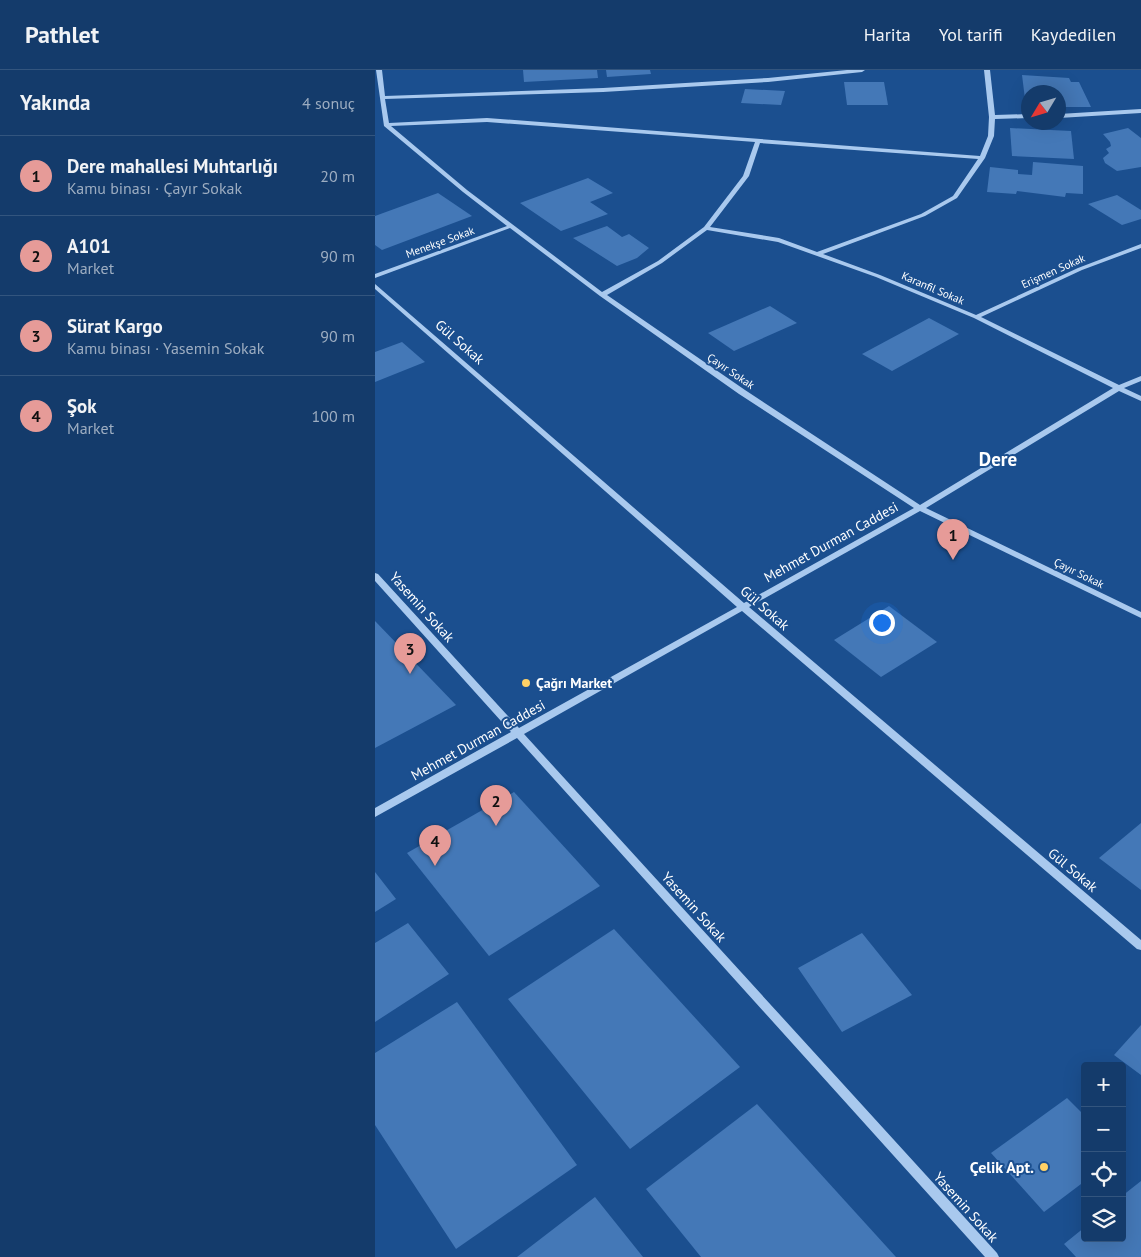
<!DOCTYPE html>
<html lang="tr">
<meta charset="utf-8">
<style>
body{margin:0;font-family:"PT Sans",sans-serif;background:#1d4271;color:#f1f3f6}
.controls{position:absolute;right:15px;bottom:15px;display:grid;overflow:hidden;border-radius:5px;box-shadow:0 5px 20px #0002}
.controls button{width:45px;height:45px;display:grid;place-items:center;padding:0;border:0;border-bottom:1px solid #33557e;background:#143b6b;color:#f1f3f6;font:25px sans-serif}
.compass{position:absolute;left:646px;top:15px;width:45px;height:45px;border-radius:50%;background:#143b6b;box-shadow:0 5px 20px #0002;rotate:232deg}
.you{position:absolute;left:506px;top:552px;width:18px;height:18px;margin:-12px;border:4px solid #fff;border-radius:50%;background:#1a73e8;box-shadow:0 0 0 8px #1a73e833}
.badge{display:grid;place-items:center;width:32px;height:32px;border-radius:50%;background:#e69b98;color:#111;font-size:16px;font-weight:700}
.pin{position:absolute;translate:-50% -41px;filter:drop-shadow(0 1px 2px #0008)}
.pin::after{content:'';position:absolute;top:26px;width:18px;height:15px;background:inherit;clip-path:polygon(0 0,100% 0,50% 100%)}
.list{margin:0;padding:0;list-style:none}
h2{display:flex;justify-content:space-between;align-items:center;height:65px;margin:0;padding:0 20px;font-size:21px}
h2 small{font-size:16px;font-weight:400;color:#9dadc1}
.list li{display:grid;grid-template-columns:32px 1fr auto;gap:15px;align-items:center;box-sizing:border-box;height:80px;padding:0 20px;border-top:1px solid #33557e}
.list b{display:block;font-size:19px;white-space:nowrap}
.list p{margin:0;font-size:16px;white-space:nowrap;color:#9dadc1}
.list em{font-size:16px;font-style:normal;color:#9dadc1}
.icon{flex:none;width:28px;height:28px;fill:none;stroke:currentColor;stroke-width:2;stroke-linecap:round;stroke-linejoin:round}
.map{position:relative;flex:none;width:766px;height:1187px;overflow:hidden}
header{display:flex;align-items:center;gap:30px;box-sizing:border-box;height:70px;padding:0 25px;background:#143b6b;border-bottom:1px solid #33557e}
header strong{font-size:24px}
nav{display:flex;gap:28px;margin-inline-start:auto;font-size:18px}
main{display:flex}
aside{flex:1;background:#143b6b}
.map>svg:first-child{display:block}
.building{fill:#4478b7}
.lines{fill:none;stroke-linecap:round;stroke-linejoin:round}
.minor{fill:#a9c9ee;fill-rule:evenodd}
.poi-dot{fill:#ffd166;stroke:#1b4f8f;stroke-width:2}
.labels{text-anchor:middle;stroke-width:4;stroke-linejoin:round;paint-order:stroke}
.far-street-label{font-size:11px;fill:#fff;stroke:#1b4f8f}
.street-label{font-size:14px;fill:#fff;stroke:#1b4f8f}
.poi-label{font-size:14px;font-weight:bold;fill:#fff;stroke:#1b4f8f;text-anchor:start}
.near-poi-label{font-size:16px;font-weight:bold;fill:#fff;stroke:#1b4f8f;text-anchor:end}
.district-label{font-size:19px;font-weight:bold;fill:#fff;stroke:#1b4f8f}
</style>
<header>
<strong>Pathlet</strong>
<nav><a>Harita</a><a>Yol tarifi</a><a>Kaydedilen</a></nav>
</header>
<main>
<aside>
<h2>Yakında<small>4 sonuç</small></h2>
<ul class="list">
<li><span class="badge">1</span><div><b>Dere mahallesi Muhtarlığı</b><p>Kamu binası · Çayır Sokak</p></div><em>20 m</em></li>
<li><span class="badge">2</span><div><b>A101</b><p>Market</p></div><em>90 m</em></li>
<li><span class="badge">3</span><div><b>Sürat Kargo</b><p>Kamu binası · Yasemin Sokak</p></div><em>90 m</em></li>
<li><span class="badge">4</span><div><b>Şok</b><p>Market</p></div><em>100 m</em></li>
</ul>
</aside>
<div class="map">
<svg width="766" height="1187" viewBox="0 0 766 1187">
<rect width="100%" height="100%" fill="#1b4f8f"/>
<g class="building">
<polygon points="148,0 222,0 223,8 149,12"/>
<polygon points="231,0 275,0 276,4 232,7"/>
<polygon points="647,5 694,8 696,12 704,12 716,37 684,37 684,22 654,22 654,37 651,37"/>
<polygon points="469,12 509,12 513,35 472,35"/>
<polygon points="370,19 410,21 406,35 366,33"/>
<polygon points="635,58 696,61 699,89 637,86"/>
<polygon points="753,58 766,68 766,97 742,101 730,93 728,88 734,83 731,79 736,76 735,72 728,64"/>
<polygon points="658,92 708,96 708,124 691,123 690,127 642,121 641,124 612,122 615,97 643,100 643,104 657,105"/>
<polygon points="213,108 238,123 215,132 233,144 186,161 145,133"/>
<polygon points="63,123 97,146 7,180 0,175 0,146"/>
<polygon points="742,125 766,140 766,149 747,155 713,134"/>
<polygon points="232,156 247,167 254,164 274,178 262,188 242,196 198,168"/>
<polygon points="395,236 422,253 359,281 333,263"/>
<polygon points="554,248 584,264 517,301 487,284"/>
<polygon points="27,272 50,292 0,312 0,282"/>
<polygon points="514,536 562,572 506,607 459,570"/>
<polygon points="0,551 81,635 0,678"/>
<polygon points="139,722 225,816 114,886 32,783"/>
<polygon points="766,753 766,820 724,788"/>
<polygon points="0,802 21,829 0,842"/>
<polygon points="33,853 74,904 0,952 0,873"/>
<polygon points="239,859 365,997 255,1079 133,929"/>
<polygon points="487,863 537,925 467,962 423,898"/>
<polygon points="82,932 202,1095 81,1179 0,1055 0,983"/>
<polygon points="766,955 766,1005 739,985"/>
<polygon points="692,1028 710,1046 710,1111 669,1142 616,1083"/>
<polygon points="382,1034 521,1187 326,1187 271,1119"/>
<polygon points="766,1111 766,1187 701,1187 689,1174 710,1157 710,1168 747,1168 747,1126"/>
<polygon points="220,1127 268,1187 142,1187"/>
</g>
<g class="lines">
<g class="minor">
<path d="M 1,0 L 7,0 L 10,26 L 228,18 L 393,8 L 472,0 L 490,0 L 487,2 L 393,12 L 228,22 L 10,29 L 14,53 L 112,48 L 605,86 L 613,66 L 614,47 L 609,0 L 615,0 L 620,45 L 654,44 L 654,48 L 620,49 L 619,66 L 610,88 L 582,128 L 550,146 L 448,184 L 505,205 L 601,245 L 703,198 L 766,174 L 766,178 L 707,200 L 606,247 L 744,315 L 766,306 L 766,311 L 749,318 L 766,326 L 766,331 L 744,321 L 551,438 L 766,542 L 766,548 L 545,441 L 374,537 L 766,870 L 766,880 L 762,879 L 367,541 L 149,664 L 622,1183 L 624,1187 L 610,1187 L 142,668 L 0,747 L 0,738 L 136,662 L 0,511 L 0,503 L 3,504 L 144,658 L 362,537 L 0,219 L 0,214 L 369,533 L 539,438 L 364,324 L 225,226 L 135,158 L 0,208 L 0,204 L 132,156 L 88,122 L 9,56 ZM 112,52 L 380,72 L 368,106 L 329,157 L 283,191 L 227,222 L 92,120 L 16,56 ZM 385,73 L 603,89 L 578,126 L 546,144 L 442,182 L 404,168 L 335,157 L 374,106 ZM 332,160 L 403,172 L 501,207 L 599,248 L 738,318 L 545,435 L 370,320 L 232,225 L 287,193 Z"/>
<polygon points="766,39 766,43 684,48 684,44"/>
</g>
</g>
<g class="poi-dot">
<circle cx="151" cy="613" r="5"/>
<circle cx="669" cy="1097" r="5"/>
</g>
<g class="labels">
<g class="far-street-label">
<text transform="translate(65 172) rotate(-20)" y="4">Menekşe Sokak</text>
<text transform="translate(678 201) rotate(-24)" y="4">Erişmen Sokak</text>
<text transform="translate(558 218) rotate(23)" y="4">Karanfil Sokak</text>
<text transform="translate(356 301) rotate(34)" y="4">Çayır Sokak</text>
<text transform="translate(704 503) rotate(26)" y="4">Çayır Sokak</text>
</g>
<g class="street-label">
<text transform="translate(85 272) rotate(41)" y="5">Gül Sokak</text>
<text transform="translate(456 472) rotate(-29)" y="5">Mehmet Durman Caddesi</text>
<text transform="translate(47 537) rotate(48)" y="5">Yasemin Sokak</text>
<text transform="translate(390 538) rotate(41)" y="5">Gül Sokak</text>
<text transform="translate(103 670) rotate(-29)" y="5">Mehmet Durman Caddesi</text>
<text transform="translate(698 800) rotate(40)" y="5">Gül Sokak</text>
<text transform="translate(319 837) rotate(48)" y="5">Yasemin Sokak</text>
<text transform="translate(591 1137) rotate(48)" y="5">Yasemin Sokak</text>
</g>
<g class="poi-label">
<text x="161" y="618">Çağrı Market</text>
</g>
<g class="near-poi-label">
<text x="659" y="1103">Çelik Apt.</text>
</g>
<g class="district-label">
<text x="623" y="396">Dere</text>
</g>
</g>
</svg>
<div class="controls">
<button>+</button>
<button>−</button>
<button><svg class="icon" aria-label="locate" viewBox="0 0 24 24"><circle cx="12" cy="12" r="6"/><path d="M12 2v4M12 18v4M2 12h4M18 12h4"/></svg></button>
<button><svg class="icon" aria-label="layers" viewBox="0 0 24 24"><path d="M12 4l9 5-9 5-9-5zM3 14l9 5 9-5"/></svg></button>
</div>
<svg class="compass" viewBox="-18 -18 36 36"><path d="M0-13l5 13h-10z" fill="#e53935"/><path d="M0 13l5-13h-10z" fill="#9dadc1"/></svg>
<div class="you"></div>
<div class="pin badge" style="left:578px;top:490px">1</div>
<div class="pin badge" style="left:121px;top:756px">2</div>
<div class="pin badge" style="left:35px;top:604px">3</div>
<div class="pin badge" style="left:60px;top:796px">4</div>
</div>
</main>
